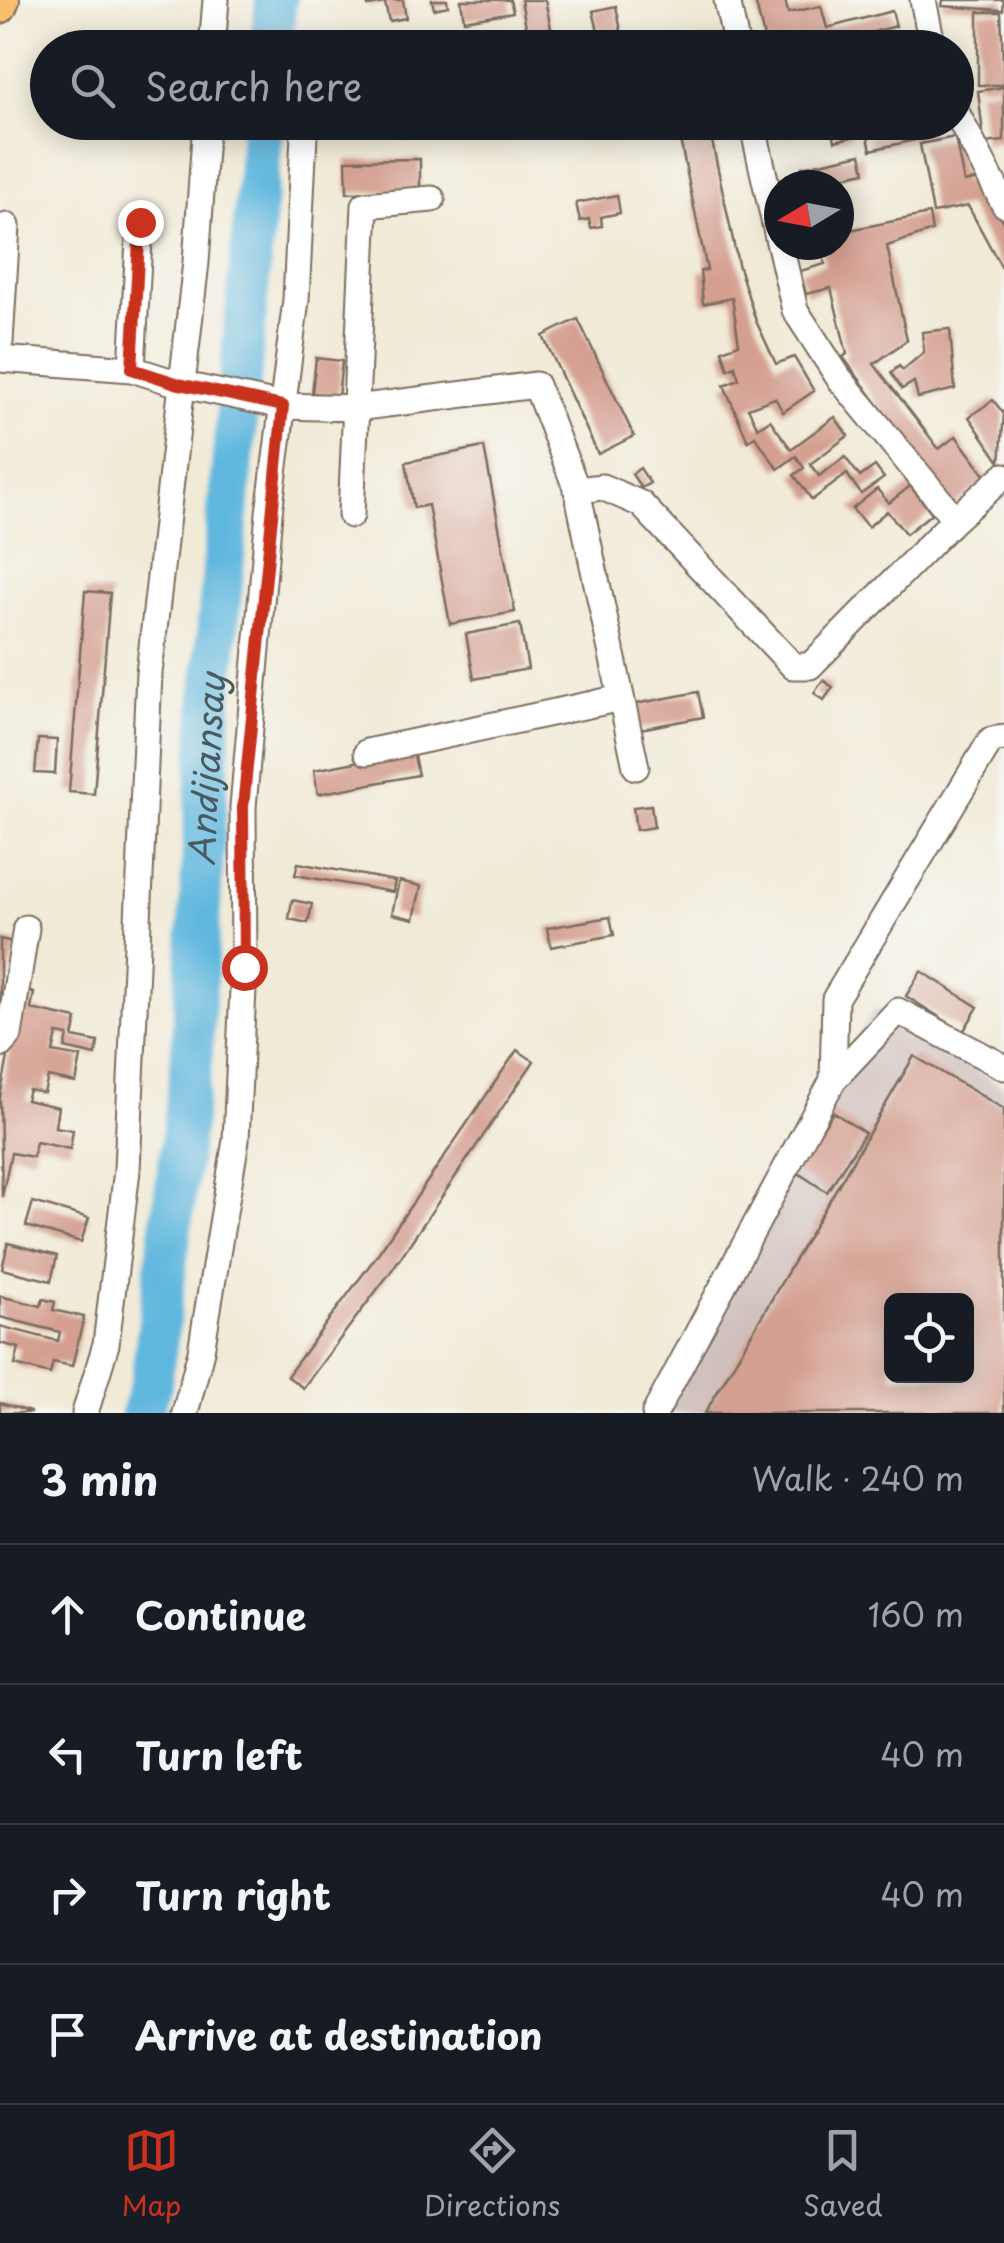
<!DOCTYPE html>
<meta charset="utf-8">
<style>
body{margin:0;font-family:"Playpen Sans",sans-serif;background:#242831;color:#f1f3f6}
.controls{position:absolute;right:30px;bottom:30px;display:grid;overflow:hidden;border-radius:15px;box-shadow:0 5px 25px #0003}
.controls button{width:90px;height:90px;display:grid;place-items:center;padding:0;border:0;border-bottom:2px solid #363941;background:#171b24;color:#f1f3f6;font:50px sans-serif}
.compass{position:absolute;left:764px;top:170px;width:90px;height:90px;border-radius:50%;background:#171b24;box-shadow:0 5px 25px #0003;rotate:260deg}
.stop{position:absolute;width:30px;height:30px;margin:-22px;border:8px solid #c8321e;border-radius:50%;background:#fff}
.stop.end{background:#c8321e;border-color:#fff;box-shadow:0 2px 10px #0008}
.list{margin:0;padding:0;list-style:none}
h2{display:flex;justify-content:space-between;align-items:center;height:130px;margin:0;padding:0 40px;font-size:42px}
h2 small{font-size:32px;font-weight:400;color:#9ea1a6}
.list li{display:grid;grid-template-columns:65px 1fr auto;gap:30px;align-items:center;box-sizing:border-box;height:140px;padding:0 40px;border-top:2px solid #363941}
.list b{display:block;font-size:38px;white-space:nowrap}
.list em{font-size:32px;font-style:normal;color:#9ea1a6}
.icon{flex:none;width:55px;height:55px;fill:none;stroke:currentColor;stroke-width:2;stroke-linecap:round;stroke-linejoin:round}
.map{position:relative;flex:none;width:1004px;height:1413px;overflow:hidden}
.search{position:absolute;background:#171b24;box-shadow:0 5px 25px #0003;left:30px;right:30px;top:30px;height:110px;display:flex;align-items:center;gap:25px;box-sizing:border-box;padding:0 35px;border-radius:55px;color:#9ea1a6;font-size:38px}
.sheet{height:690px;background:#171b24}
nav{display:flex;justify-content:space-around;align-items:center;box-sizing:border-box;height:140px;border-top:2px solid #363941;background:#171b24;font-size:28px;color:#9ea1a6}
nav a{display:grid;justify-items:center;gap:5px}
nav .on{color:#c8321e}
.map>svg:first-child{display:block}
.industrial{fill:#d0c0bc;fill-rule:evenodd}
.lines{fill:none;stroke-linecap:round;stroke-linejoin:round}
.river{stroke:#61b7de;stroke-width:42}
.building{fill:#d49f90;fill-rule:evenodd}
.minor-casing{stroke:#7b6d5f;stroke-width:29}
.major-casing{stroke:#7b6d5f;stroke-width:36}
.minor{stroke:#fff;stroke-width:25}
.major{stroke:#f8bf6c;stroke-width:32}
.route{stroke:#c8321e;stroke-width:12}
.labels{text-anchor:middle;stroke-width:10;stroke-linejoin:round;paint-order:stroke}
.water-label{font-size:35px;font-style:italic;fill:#485b61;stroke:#f6f6f2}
</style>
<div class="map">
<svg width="1004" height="1413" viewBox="0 0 1004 1413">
<rect width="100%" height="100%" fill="#f6f6f2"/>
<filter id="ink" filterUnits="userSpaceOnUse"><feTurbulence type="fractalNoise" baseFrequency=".01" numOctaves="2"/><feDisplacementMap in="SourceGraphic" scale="20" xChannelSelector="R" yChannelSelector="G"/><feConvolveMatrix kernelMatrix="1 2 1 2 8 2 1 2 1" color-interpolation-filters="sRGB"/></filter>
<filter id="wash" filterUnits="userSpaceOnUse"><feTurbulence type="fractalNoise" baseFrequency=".0048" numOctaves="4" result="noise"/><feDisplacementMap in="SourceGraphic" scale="40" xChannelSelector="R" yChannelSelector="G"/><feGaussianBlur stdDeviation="2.25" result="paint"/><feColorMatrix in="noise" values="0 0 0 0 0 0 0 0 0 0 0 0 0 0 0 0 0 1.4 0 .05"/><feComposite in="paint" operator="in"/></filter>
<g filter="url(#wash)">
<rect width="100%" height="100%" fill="#f1ead7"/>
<path class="industrial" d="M 875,1008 L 1004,1088 L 1004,1413 L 647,1413 ZM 892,1300 L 966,1300 L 966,1376 L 892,1376 Z"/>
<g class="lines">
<g class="river">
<polyline points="271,48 276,0"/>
<path id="s1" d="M 142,1413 L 151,1384 L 191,1068 L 212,692 L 263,122"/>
</g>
</g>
<g id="blocks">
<g class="building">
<polygon points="367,0 403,0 406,18 389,21 385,3 368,6"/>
<polygon points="432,0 447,0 448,6 434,9"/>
<polygon points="461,0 510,0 513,12 464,20"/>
<polygon points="521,0 545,0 551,28 527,32"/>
<polygon points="755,0 785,0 788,13 821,6 827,28 892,11 896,26 813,48 774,48 772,41 765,42"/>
<polygon points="943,0 1004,0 1003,10 942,6"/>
<polygon points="616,6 621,31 599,35 593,11"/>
<polygon points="978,12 1001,12 1004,85 978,85"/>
<polygon points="1004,87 1004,141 984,143 978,91"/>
<polygon points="408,122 422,122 424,133 410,135"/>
<polygon points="643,122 708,122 738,264 756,321 776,364 794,357 814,391 783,412 775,398 748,408 758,428 770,420 791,449 835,417 848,436 810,464 819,476 845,457 860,477 875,466 884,478 861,494 847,474 812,500 794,475 804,468 796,456 778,469 755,436 748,441 724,385 739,379 735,366 728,369 722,350 739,344 732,298 703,304 700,271 707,270 678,130 646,137"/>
<polygon points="831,122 849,122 852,137 835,141"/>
<polygon points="909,122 929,122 932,136 871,150 868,137 910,127"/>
<polygon points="955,137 964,182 979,179 1004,222 1004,272 968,206 933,213 920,144"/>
<polygon points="861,154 865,172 838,178 839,185 806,185 802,167"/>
<polygon points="420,159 420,191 347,193 346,160"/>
<polygon points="839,191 850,230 929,214 932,231 887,246 907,340 874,364 939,449 956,436 988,479 952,506 843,357 847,354 831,288 806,294 800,271 825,264 820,245 839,245"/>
<polygon points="617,195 620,213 601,217 602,226 591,228 589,219 580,221 576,203"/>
<polygon points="578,319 634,436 598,454 543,336"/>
<polygon points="950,329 955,389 918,398 914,382 902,389 891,373 899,366 903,370 924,352 922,332"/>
<polygon points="316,358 342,361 338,397 312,393"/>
<polygon points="993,400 1004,414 1000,462 969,417"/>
<polygon points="484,447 515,612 450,624 428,505 414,508 406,462"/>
<polygon points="640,468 650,483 641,488 632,474"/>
<polygon points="910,486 932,513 906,534 887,511 868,527 852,509 877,489 889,503"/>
<polygon points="85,591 110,593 94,794 69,792"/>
<polygon points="520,624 528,669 474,679 466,634"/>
<polygon points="823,680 833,687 824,700 814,693"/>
<polygon points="698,692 703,717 635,730 630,705"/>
<polygon points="38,739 57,740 55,774 35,773"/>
<polygon points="413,751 418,775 318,794 314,770"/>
<polygon points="651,805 654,827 636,830 633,807"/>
<polygon points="298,863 395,881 393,892 295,875"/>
<polygon points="399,881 421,886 414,919 392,914"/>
<polygon points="292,900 312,904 308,923 289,919"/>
<polygon points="610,917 614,935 551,947 547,928"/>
<polygon points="0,939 17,943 2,1010 0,1010"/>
<polygon points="921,971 978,1007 963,1032 906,996"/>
<polygon points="21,990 34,993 31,1009 77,1019 73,1037 98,1042 96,1055 65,1048 68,1036 57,1034 53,1052 81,1057 76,1083 48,1077 44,1093 29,1090 26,1100 58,1107 55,1127 73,1130 70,1149 36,1142 33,1157 11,1153 2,1197 0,1098"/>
<polygon points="517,1050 534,1061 392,1270 303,1388 287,1376 375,1258"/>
<path d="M 914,1056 L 1004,1109 L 1004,1413 L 705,1413 ZM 891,1300 L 966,1300 L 966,1376 L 892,1376 Z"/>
<polygon points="833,1112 865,1133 827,1192 795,1171"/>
<polygon points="33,1202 89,1218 81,1242 26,1226"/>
<polygon points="8,1243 57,1256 51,1281 2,1269"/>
<polygon points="0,1296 41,1306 43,1299 55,1302 53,1310 84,1317 72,1366 53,1362 50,1374 15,1365 19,1348 0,1343 0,1326 58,1341 60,1332 0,1317"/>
<polygon points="0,1403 30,1412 30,1413 0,1413"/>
</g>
</g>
</g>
<g filter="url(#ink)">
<use href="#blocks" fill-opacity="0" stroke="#7b6d5f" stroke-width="2.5"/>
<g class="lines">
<defs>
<g id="minor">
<polyline points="727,0 737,48"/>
<polyline points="923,0 933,48"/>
<polyline points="212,48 216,0"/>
<polyline points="956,112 1004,204"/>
<polyline points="752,122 779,242"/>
<polyline points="0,229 7,226 0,342"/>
<polyline points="780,245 795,310 839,378 955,519 1004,476"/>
<polyline points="0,359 132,369 179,384 283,406 356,408 536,385 577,490"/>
<polyline points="132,369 140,222"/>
<polyline points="351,515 365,205 432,199"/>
<polyline points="367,752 621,698"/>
<polyline points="636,767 577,490 602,487 641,504 793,666 810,666 955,519"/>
<polyline points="0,1045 9,1035 26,928"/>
<polyline points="833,1080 898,1011 1004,1067"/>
<polyline points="85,1413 106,1344 127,1170 149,673 196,262 206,122"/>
<polyline points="185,1413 201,1351 236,1140 244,967 243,807 269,513 296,300 304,135 311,122"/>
<polyline points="655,1413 833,1080 835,999 991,740 1004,738"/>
</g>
<polyline id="major" points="0,7 3,0"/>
</defs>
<use href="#minor" class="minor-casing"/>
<use href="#major" class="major-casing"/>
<use href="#minor" class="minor"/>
<use href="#major" class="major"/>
</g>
</g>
<g class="lines" filter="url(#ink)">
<polyline class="route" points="140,222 132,369 179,384 283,406 243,807 244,967"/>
</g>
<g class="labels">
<g class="water-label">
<text dy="12" stroke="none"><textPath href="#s1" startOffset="648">Andijansay</textPath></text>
</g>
</g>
</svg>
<div class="controls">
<button><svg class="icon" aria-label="locate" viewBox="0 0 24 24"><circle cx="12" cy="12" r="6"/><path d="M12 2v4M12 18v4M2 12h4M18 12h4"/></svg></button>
</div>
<svg class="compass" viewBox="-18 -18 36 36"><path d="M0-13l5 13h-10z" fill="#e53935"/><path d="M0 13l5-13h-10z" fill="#9ea1a6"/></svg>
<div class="stop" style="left:244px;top:967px"></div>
<div class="stop end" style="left:140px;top:222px"></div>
<div class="search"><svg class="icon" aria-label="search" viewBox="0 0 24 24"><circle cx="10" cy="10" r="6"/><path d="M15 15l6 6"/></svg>Search here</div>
</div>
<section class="sheet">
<h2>3 min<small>Walk · 240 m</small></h2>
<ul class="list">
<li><svg class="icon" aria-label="ahead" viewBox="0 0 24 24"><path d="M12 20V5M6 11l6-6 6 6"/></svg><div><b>Continue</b></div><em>160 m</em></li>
<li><svg class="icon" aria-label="left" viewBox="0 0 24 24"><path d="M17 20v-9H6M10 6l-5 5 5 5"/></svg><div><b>Turn left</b></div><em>40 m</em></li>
<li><svg class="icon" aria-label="right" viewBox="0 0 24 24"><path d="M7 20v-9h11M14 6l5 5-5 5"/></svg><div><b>Turn right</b></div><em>40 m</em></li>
<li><svg class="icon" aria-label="arrive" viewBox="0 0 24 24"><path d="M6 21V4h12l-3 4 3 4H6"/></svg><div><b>Arrive at destination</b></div></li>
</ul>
</section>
<nav>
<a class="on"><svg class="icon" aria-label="map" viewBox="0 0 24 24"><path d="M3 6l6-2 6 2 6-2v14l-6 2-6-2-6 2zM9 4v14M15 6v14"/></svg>Map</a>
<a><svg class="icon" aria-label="directions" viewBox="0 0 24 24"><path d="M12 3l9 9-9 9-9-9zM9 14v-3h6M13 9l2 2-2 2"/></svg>Directions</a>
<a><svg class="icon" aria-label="saved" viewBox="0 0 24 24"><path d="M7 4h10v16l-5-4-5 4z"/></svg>Saved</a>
</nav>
